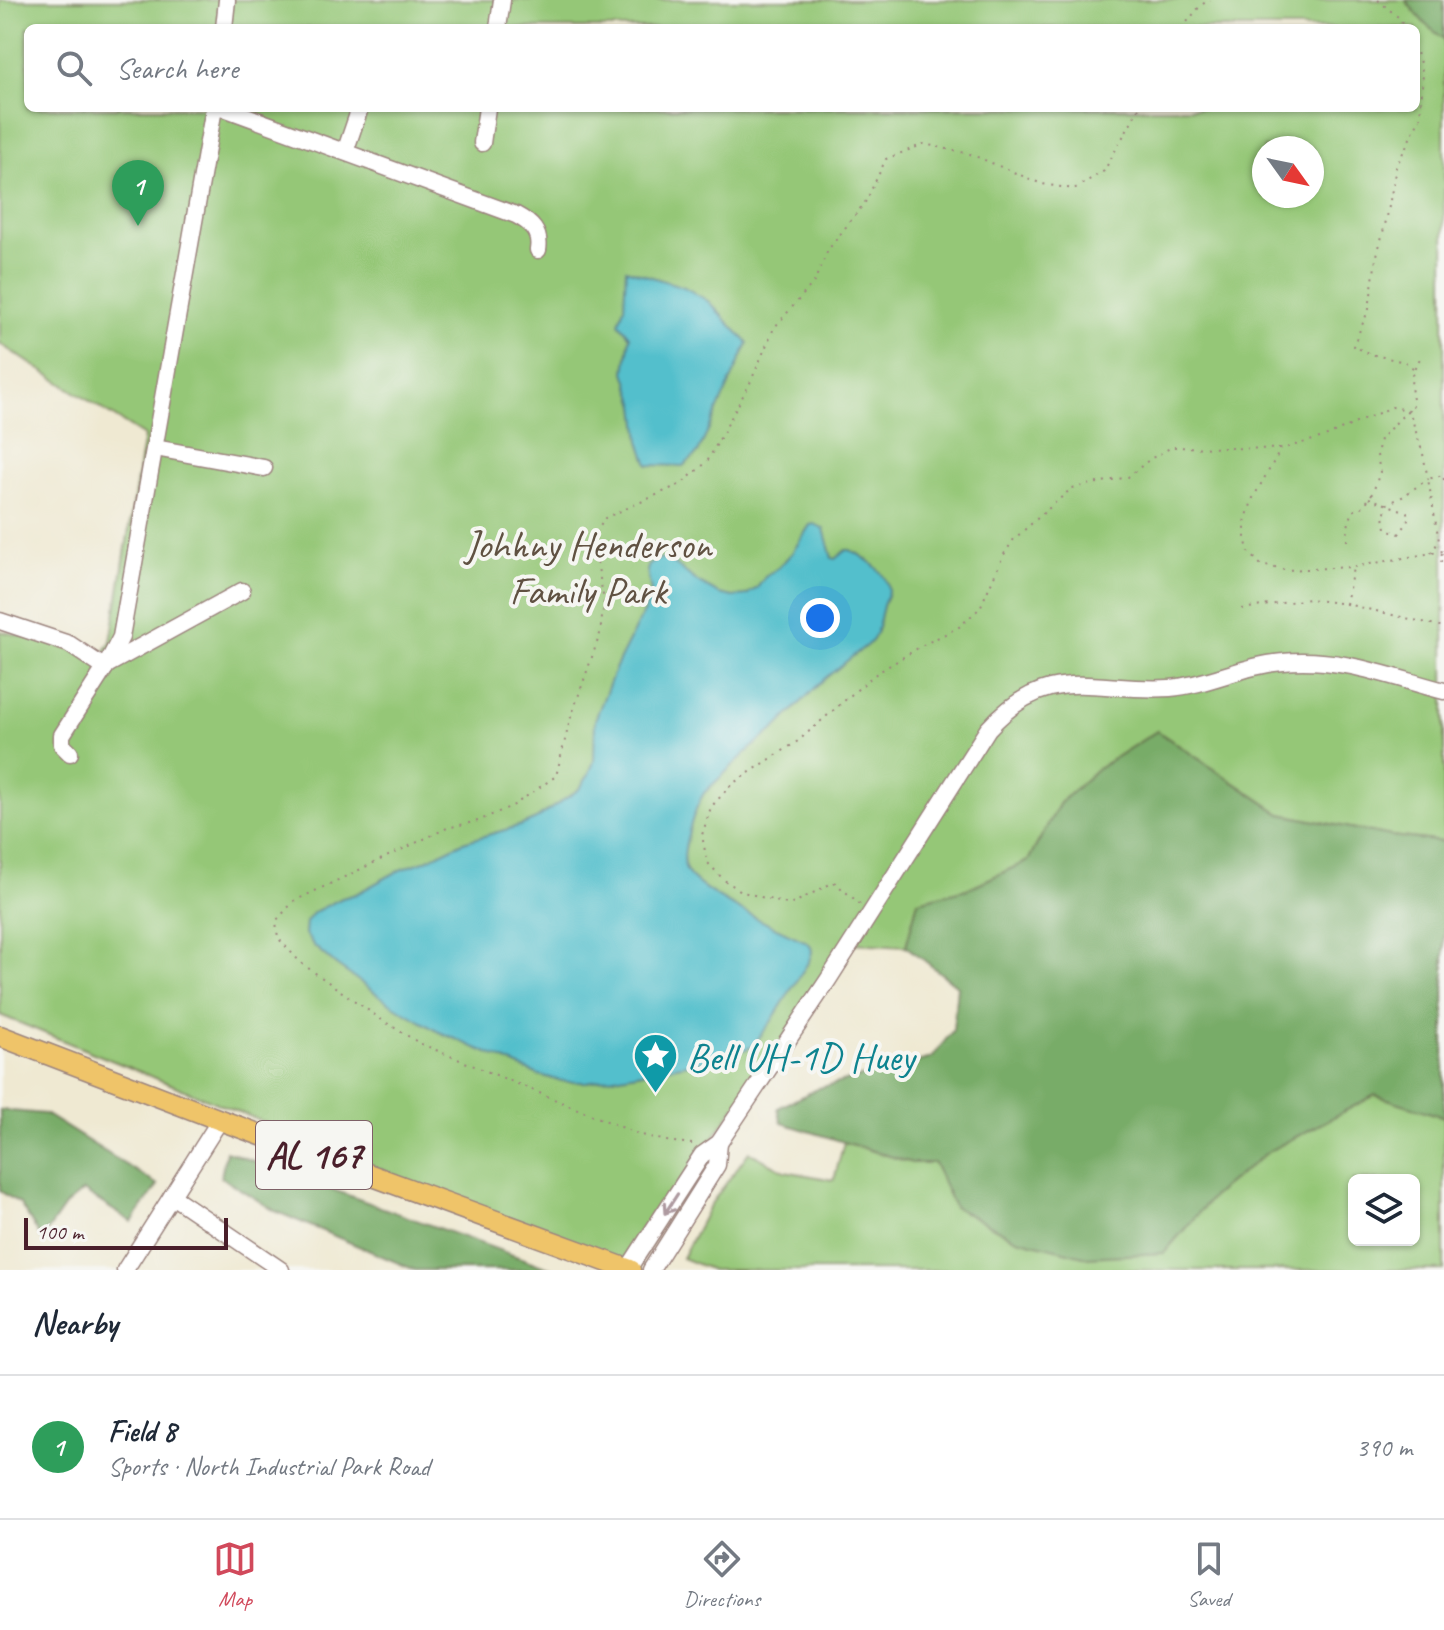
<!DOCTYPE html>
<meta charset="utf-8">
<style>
body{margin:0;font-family:Caveat,sans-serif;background:#f2f2f3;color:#1f2937}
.controls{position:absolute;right:24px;bottom:24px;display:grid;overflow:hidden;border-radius:12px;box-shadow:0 2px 6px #0004}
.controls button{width:72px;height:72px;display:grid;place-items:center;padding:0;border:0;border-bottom:2px solid #e0e1e3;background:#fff;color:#1f2937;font:40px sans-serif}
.compass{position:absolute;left:1252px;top:136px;width:72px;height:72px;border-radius:50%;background:#fff;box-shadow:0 2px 6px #0004;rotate:123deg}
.scale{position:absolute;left:24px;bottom:20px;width:204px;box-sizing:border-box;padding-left:8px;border:4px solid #4a1f2b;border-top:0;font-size:22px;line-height:28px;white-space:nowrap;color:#4a1f2b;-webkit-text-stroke:6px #f6f6f2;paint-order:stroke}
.you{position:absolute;left:820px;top:618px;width:28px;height:28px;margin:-20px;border:6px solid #fff;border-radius:50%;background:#1a73e8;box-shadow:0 0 0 12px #1a73e833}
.badge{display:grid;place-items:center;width:52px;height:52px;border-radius:50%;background:#d1495b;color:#fff;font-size:26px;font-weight:700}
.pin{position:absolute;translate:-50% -66px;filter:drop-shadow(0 2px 4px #0008)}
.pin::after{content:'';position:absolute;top:42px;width:28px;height:24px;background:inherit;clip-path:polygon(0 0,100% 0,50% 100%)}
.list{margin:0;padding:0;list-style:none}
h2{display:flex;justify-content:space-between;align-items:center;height:104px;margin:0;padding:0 32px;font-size:34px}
h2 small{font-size:26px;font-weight:400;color:#747a83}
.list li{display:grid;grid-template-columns:52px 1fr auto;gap:24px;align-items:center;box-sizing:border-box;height:144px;padding:0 32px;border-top:2px solid #e0e1e3}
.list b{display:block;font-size:30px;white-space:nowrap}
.list p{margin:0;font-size:26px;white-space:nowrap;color:#747a83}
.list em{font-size:26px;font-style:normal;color:#747a83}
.icon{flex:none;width:44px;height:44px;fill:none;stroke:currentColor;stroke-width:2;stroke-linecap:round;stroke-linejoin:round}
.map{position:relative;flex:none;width:1444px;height:1270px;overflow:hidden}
.search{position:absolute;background:#fff;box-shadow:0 2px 6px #0004;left:24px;right:24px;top:24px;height:88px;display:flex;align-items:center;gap:20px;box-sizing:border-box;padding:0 28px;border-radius:12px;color:#747a83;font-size:30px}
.sheet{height:248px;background:#fff}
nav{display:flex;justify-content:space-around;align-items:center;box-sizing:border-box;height:112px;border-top:2px solid #e0e1e3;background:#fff;font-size:22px;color:#747a83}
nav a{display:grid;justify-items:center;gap:4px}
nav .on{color:#d1495b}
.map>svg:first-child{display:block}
.green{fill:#95c777;stroke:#707351;stroke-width:2;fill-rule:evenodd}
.forest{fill:#78ac68;stroke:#61664a;stroke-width:2}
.water{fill:#53bfcc;stroke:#4e6f7c;stroke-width:2}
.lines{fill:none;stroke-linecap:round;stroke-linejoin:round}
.minor-casing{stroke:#9c847e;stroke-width:19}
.major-casing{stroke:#9c847e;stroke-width:23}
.path{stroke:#9c847e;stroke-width:2;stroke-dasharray:2 6;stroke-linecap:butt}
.minor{stroke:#fff;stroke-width:16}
.major{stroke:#efc469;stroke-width:20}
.oneway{stroke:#ae9aa0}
.labels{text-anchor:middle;stroke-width:8;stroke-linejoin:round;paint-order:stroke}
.shield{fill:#f6f6f2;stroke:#7e6067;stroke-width:2}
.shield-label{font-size:38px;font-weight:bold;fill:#4a1f2b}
.park-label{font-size:40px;fill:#605142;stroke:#f6f6f2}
.culture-label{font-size:40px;fill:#0d838f;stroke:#f6f6f2;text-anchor:start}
</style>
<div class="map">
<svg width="1444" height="1270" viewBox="0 0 1444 1270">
<rect width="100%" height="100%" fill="#f6f6f2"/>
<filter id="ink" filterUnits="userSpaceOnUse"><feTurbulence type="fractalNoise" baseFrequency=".0125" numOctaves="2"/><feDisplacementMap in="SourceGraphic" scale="16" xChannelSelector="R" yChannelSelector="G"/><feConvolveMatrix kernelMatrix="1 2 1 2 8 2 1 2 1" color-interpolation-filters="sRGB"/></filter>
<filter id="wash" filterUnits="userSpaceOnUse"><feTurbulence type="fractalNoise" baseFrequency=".006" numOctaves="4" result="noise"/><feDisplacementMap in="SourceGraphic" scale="32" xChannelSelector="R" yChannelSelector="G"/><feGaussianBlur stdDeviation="1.8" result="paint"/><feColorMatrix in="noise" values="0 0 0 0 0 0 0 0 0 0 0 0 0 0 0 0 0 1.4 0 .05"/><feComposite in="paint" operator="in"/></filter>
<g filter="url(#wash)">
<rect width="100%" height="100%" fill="#efe9d2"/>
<g class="green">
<path d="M 0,0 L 1444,0 L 1444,842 L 1391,836 L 1281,814 L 1157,731 L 1096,770 L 1060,803 L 1028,861 L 967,889 L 918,901 L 906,946 L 852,943 L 621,1267 L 0,1015 L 0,631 L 103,654 L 111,641 L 144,436 L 0,344 ZM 28,28 L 1416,28 L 1416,108 L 28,108 ZM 1264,148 L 1312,148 L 1312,196 L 1264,196 Z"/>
<path d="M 1375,1095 L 1444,1117 L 1444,1270 L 712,1270 L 682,1258 L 708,1208 L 749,1152 L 785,1171 L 834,1180 L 844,1142 L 912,1163 L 934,1162 L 955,1207 L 1164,1253 L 1213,1196 L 1269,1151 ZM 1354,1180 L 1414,1180 L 1414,1240 L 1354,1240 Z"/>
</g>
<g class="forest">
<polygon points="1405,0 1444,0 1444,39 1425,24"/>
<polygon points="1157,731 1281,814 1391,836 1444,842 1444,1117 1375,1095 1269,1151 1213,1196 1164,1253 1087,1257 1017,1239 954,1207 934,1163 912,1163 782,1123 778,1108 819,1088 932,1058 953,1030 957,986 906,946 918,901 967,889 1028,861 1060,803 1096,770"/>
<polygon points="0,1110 45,1114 158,1185 132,1222 83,1191 65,1206 42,1239 20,1204 0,1191"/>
<polygon points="226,1151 554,1270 415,1270 275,1211 221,1177"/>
</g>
<g class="water">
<polygon points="626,269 684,287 708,301 748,343 698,453 683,466 648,465 640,441 636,405 625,372 630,336 619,323 624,307"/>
<path d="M 815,524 L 824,529 L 832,558 L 835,559 L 846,550 L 850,550 C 865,557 889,573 888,591 C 887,598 883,603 882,610 C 879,621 879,631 872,641 L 823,680 L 777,727 L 749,750 L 704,793 C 695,807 679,854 686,870 C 696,892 782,931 807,942 L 811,946 L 812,952 L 809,961 L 771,1022 L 752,1047 L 721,1058 L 587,1082 L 566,1082 L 539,1075 L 437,1031 L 390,1003 L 336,965 L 314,946 L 305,934 L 306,922 L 314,912 L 342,898 L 356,894 L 400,870 L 424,861 L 463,842 L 522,825 L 536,819 L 579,789 L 588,776 L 594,761 L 595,720 L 616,667 L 650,599 L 651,592 L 647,570 L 649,565 L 661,558 L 671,561 L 699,583 L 719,594 L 733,597 L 746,595 L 757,588 L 765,577 L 779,567 L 792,553 L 810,525 Z"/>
</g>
</g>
<g filter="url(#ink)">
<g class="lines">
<defs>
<g id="minor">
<polyline points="224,28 227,0"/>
<polyline points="498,28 502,0"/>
<path d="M 224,108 L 516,215 C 531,223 541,232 538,250"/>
<polyline points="482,143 487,108"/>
<polyline points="345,152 360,108"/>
<polyline points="155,448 264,468"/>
<polyline points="0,621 69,644 105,668 121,637 214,108"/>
<polyline points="107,665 242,591"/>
<polyline points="70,753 62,745 62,735 105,668"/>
<polyline points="172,1196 281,1270"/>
<path d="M 628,1269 L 702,1155 L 719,1143 L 828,980 L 988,729 C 1049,661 1094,693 1170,688 C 1208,685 1244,665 1283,662 C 1339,656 1391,677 1444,691"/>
<polyline points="125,1270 220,1120"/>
<polyline points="651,1270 717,1165 719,1143"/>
</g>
<polyline id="major" points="0,1036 220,1120 630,1270"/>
</defs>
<use href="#minor" class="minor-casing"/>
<use href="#major" class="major-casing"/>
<g class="path">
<polyline points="1378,0 1398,17 1405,28"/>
<polyline points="1182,28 1201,5 1210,0"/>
<polyline points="1413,368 1405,362 1370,354 1353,346 1369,309 1376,259 1387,217 1396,167 1420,118 1423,74 1416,49"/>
<polyline points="1369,498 1407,512 1408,522 1399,534 1386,528 1384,516 1387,504 1402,497 1428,479 1423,454 1409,410 1392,407 1327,436 1281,449 1253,498 1245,522 1245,539 1249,552 1261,565 1285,570 1353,567 1443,551 1444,549"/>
<path d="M 1347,541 L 1348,526 L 1353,511 L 1364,506 L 1373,492 L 1380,472 L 1377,455 L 1380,439 L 1414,404 C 1410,387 1409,373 1420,359"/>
<polyline points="1431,553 1439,541 1428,479 1443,475 1444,480"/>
<polyline points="1442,553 1440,559 1444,566"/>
<polyline points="1346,604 1353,568"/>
<polyline points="1242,609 1309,599 1346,604 1444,627"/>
<polyline points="860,904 834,882 790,905 743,892 724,880 707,862 702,835 711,807 732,784 798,741 874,675 923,645 959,627 980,608 1003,556 1014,539 1072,488 1128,477 1150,459 1172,447 1281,449"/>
<polyline points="692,1144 666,1141 638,1134 419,1043 382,1020 301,963 278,938 276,921 294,901 447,828 478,821 514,805 556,776 570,720 600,634 604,601 597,562 595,535 605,518 681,484 707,462 751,381 774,328 814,282 828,250 866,201 886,159 924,144 970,154 1042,184 1074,189 1104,171 1139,108"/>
</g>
<use href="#minor" class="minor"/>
<use href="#major" class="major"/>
</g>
<defs><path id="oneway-shaft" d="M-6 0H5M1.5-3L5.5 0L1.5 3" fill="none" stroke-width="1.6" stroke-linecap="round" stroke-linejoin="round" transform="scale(2)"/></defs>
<use class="oneway" href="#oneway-shaft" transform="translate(671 1204) rotate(123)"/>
</g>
<defs>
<symbol id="sight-pin" viewBox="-11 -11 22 30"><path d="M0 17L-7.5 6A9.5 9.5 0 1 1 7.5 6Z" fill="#0f9aa8" stroke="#f6f6f2"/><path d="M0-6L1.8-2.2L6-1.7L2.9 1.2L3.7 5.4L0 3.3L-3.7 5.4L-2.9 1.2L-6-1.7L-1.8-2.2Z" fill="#fff"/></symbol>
</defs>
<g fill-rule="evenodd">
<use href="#sight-pin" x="630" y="1030" width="51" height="69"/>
</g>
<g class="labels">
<rect class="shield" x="256" y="1121" width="116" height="68" rx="6"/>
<g class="shield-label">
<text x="314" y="1168">AL 167</text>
</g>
<g class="park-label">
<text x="588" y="558">Johhny Henderson<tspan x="588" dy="46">Family Park</tspan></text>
</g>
<g class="culture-label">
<text x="687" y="1070">Bell UH-1D Huey</text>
</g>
</g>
</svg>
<div class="controls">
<button><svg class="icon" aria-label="layers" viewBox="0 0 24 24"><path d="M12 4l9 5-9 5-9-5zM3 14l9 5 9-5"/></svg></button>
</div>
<svg class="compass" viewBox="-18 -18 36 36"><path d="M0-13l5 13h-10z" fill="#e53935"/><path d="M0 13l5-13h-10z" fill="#747a83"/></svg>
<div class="scale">100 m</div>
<div class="you"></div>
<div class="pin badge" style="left:138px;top:226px;background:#2e9e5b">1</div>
<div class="search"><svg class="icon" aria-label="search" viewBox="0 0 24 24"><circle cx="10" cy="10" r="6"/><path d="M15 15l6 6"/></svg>Search here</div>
</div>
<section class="sheet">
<h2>Nearby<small></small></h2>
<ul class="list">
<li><span class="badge" style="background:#2e9e5b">1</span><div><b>Field 8</b><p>Sports · North Industrial Park Road</p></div><em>390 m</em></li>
</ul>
</section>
<nav>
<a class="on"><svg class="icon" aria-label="map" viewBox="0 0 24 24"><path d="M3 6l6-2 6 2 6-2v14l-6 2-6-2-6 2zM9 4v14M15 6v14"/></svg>Map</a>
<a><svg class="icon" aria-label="directions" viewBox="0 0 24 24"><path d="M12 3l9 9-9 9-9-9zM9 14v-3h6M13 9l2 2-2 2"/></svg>Directions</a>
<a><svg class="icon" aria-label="saved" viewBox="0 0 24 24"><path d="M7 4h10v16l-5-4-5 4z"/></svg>Saved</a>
</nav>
